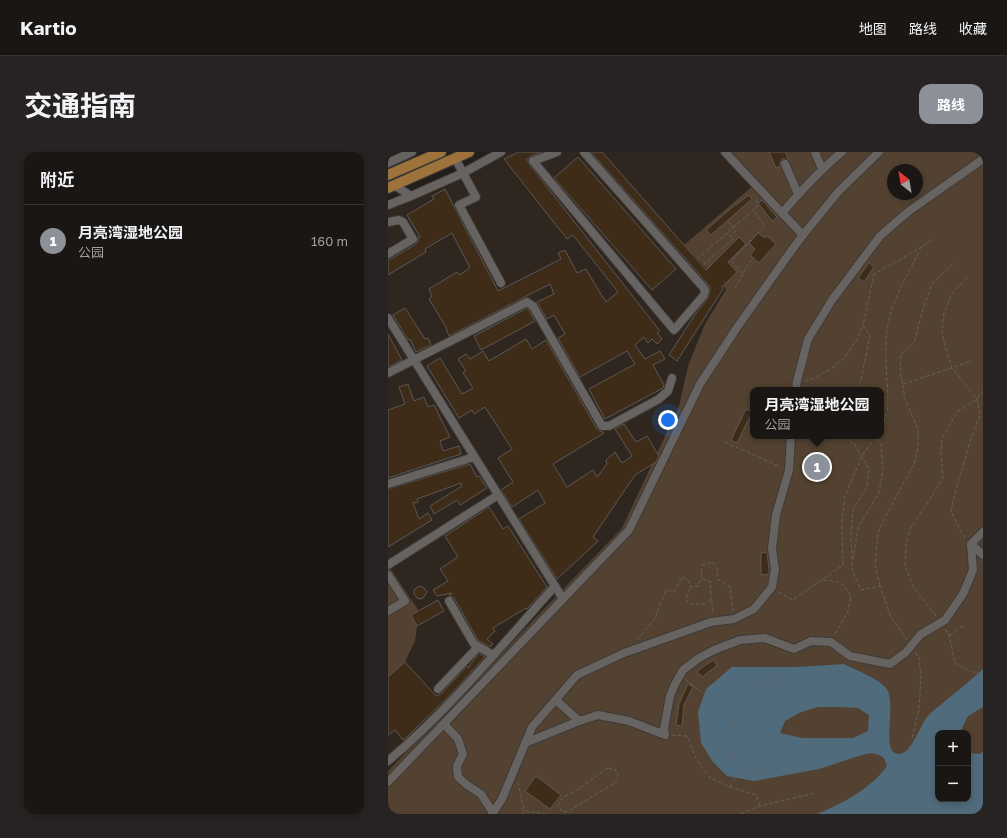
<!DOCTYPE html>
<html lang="zh">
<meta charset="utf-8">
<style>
body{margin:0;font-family:"Golos Text","Noto Sans SC",sans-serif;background:#262322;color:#f1f3f6}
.controls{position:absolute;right:12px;bottom:12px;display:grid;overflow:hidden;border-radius:8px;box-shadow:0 2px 6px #0003}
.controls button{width:36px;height:36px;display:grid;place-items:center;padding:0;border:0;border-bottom:1px solid #373534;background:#191614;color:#f1f3f6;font:20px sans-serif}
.compass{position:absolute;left:499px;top:12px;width:36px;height:36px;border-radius:50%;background:#191614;box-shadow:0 2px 6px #0003;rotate:329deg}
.you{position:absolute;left:280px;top:268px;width:14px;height:14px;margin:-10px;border:3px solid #fff;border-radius:50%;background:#1a73e8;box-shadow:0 0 0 6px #1a73e833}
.badge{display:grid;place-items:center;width:26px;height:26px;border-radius:50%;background:#8c9099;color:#fff;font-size:13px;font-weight:700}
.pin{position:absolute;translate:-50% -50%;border:2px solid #fff;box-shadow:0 1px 4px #0006}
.popup{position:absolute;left:362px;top:235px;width:134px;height:52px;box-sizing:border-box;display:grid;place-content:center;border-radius:8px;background:#191614;filter:drop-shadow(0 1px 3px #0005);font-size:13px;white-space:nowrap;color:#9f9fa0}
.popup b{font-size:15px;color:#f1f3f6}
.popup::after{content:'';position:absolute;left:50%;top:100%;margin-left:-8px;border:8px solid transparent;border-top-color:#191614}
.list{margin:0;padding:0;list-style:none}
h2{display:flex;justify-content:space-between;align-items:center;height:52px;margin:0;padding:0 16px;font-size:17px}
h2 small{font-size:13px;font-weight:400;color:#9f9fa0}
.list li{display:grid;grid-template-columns:26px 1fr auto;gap:12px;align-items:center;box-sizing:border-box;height:72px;padding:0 16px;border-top:1px solid #373534}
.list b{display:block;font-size:15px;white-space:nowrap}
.list p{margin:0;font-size:13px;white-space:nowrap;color:#9f9fa0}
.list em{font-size:13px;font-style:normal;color:#9f9fa0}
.map{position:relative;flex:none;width:595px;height:662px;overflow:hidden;border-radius:12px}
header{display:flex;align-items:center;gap:24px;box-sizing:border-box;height:56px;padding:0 20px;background:#191614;border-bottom:1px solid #373534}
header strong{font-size:19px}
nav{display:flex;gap:22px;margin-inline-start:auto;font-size:14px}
.intro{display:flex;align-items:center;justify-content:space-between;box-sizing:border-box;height:96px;padding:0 24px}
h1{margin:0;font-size:28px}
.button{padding:10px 18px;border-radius:12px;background:#8c9099;color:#fff;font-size:14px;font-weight:700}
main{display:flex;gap:24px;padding:0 24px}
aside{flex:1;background:#191614;border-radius:12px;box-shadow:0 2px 6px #0003}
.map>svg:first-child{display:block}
.built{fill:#2e261f}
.green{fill:#534231;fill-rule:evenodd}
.water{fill:#506b7b;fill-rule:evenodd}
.building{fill:#3e2c19;stroke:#5c5854}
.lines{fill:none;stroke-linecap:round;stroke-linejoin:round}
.minor-casing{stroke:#3c3a38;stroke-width:10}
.major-casing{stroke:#3c3a38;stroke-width:12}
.path{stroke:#63605d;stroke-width:1;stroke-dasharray:4 2;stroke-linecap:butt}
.minor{stroke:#676360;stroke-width:8}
.major{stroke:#9e723b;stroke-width:10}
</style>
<header>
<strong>Kartio</strong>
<nav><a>地图</a><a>路线</a><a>收藏</a></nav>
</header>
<div class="intro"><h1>交通指南</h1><a class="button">路线</a></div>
<main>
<aside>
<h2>附近<small></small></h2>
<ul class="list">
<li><span class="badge">1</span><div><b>月亮湾湿地公园</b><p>公园</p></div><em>160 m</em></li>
</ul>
</aside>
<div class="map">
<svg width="595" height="662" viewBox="0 0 595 662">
<rect width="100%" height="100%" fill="#211e1b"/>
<polygon class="built" points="113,0 337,0 367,31 338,137 316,174 300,214 291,254 234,376 0,630 0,53"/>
<g class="green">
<path d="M 337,0 L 595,0 L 595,612 L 580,618 L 580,581 L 550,581 L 550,629 L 459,662 L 0,662 L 0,619 L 234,376 L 291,254 L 300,214 L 316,174 L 338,137 L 296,93 L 367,32 ZM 505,18 L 529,18 L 529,42 L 505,42 ZM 365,238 L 493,238 L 493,284 L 365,284 Z"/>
<polygon points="0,413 31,459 23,463 29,474 27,489 17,510 0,525"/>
</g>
<path class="water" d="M 456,512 C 468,518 491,527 498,536 C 509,550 494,595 507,601 C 522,608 532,573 539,565 C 543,560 550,555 555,551 C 568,540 582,529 595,517 L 595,555 L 580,564 L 572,580 L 570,581 L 550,581 L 550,606 L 548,611 L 550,611 L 550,647 L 580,647 L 580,601 L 592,602 L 595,599 L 595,662 L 429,662 C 452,653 484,636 499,614 L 496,606 L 491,603 L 483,601 L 474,603 L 431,617 L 366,629 L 339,624 L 325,610 L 313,591 L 310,560 L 318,537 L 344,515 L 410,515 ZM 429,555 L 453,555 L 470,556 L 481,563 L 480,579 L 465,586 L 414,586 L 392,581 L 397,569 L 411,561 Z"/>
<g class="building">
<polygon points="131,0 153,0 143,4 138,8 272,179 269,181 274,187 269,192 264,187 260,191 256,185 247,193 257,207 272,199 277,207 265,213 276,233 275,236 217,267 201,237 247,212 239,199 192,225 170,186 177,182 166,163 159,167 149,150 166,142 162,132 61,184 58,177 59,177 41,147 44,144 41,137 69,120 71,123 82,116 64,81 37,97 38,100 0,123 0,107 3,107 28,92 30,89 30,86 32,85 19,63 46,47 44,44 57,37 110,139 173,107 170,101 177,98 189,121 198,117 211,139 218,150 230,140 185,83 179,87 116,7"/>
<polygon points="203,0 214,0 318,118 351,85 358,92 340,110 349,120 334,135 335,137 289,209 281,203 308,161 320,146 322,139 322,135 319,131"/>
<polygon points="381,0 397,0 401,8 398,7 394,7 392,11 392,14 388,16"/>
<polygon points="190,5 288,117 264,138 166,26"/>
<polygon points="361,43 364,47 323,83 318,78 348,52 348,53"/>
<polygon points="374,48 389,65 384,69 370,51"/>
<polygon points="370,81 377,86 379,84 388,92 371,111 362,103 367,97 361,91"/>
<polygon points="481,111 486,115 476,130 470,126"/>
<polygon points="17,156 37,187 40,186 43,193 28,200 22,187 20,188 5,163"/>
<polygon points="139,156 141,158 147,169 93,198 86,184"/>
<polygon points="0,182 14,208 0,215"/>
<polygon points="138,187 144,197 158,188 209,277 212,279 215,280 216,281 165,312 179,335 205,318 209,325 219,312 218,308 227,300 234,311 244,304 227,277 236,272 248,290 259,284 271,304 268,310 247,323 205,385 210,389 169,427 131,367 157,351 150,338 124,355 113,338 125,330 110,306 124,297 97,255 86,262 84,258 71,266 39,214 52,206 74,242 85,236 75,221 78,219 70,207 78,202 82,207 95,199 101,209"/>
<polygon points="20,232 26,249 36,245 40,255 46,253 62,285 52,289 55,299 71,294 73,302 0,326 0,258 17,252 11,235"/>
<polygon points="358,257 364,260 349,291 343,288"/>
<polygon points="82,312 89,325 91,324 99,336 72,353 69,348 46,362 42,354 74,334 73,331 29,347 30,350 25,351 31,367 40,361 44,368 0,395 0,337"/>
<polygon points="101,355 115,377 120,374 159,435 139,457 138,456 105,476 107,479 99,487 105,492 102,495 90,488 66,446 61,443 64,441 49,444 45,438 60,429 52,417 70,405 57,384"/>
<polygon points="379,400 381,417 381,422 373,423 373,401"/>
<polygon points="31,434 35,435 39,440 35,446 30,447 26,442 26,438"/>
<polygon points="50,448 56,459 29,474 23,463"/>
<polygon points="91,501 97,505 62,543 19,585 15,588 7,578 0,583 0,525 17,510 48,544 54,541 79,514 80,516"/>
<polygon points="326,508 329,514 320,520 315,525 309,520 316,514"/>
<polygon points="300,532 305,535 296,553 294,574 288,573 291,552"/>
<polygon points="148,624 173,643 162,657 137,639"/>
</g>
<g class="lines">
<defs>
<g id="minor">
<polyline points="169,0 145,9 286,178 316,143 317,138 315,135 196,0"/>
<path d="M 337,0 L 394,61 C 413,39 432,18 454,0"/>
<polyline points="427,0 434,17"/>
<polyline points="67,6 88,45 71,53 113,131"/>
<polyline points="0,11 24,0"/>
<polyline points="397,12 410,42"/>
<polyline points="6,33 23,44"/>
<polyline points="0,53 23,44 75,21 113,0"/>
<polyline points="394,61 415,83"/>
<polyline points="0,70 11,68 15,70 25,87 0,102"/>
<polyline points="0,166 175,447"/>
<polyline points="0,221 139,150 145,154 214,274 221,274 271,247 280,239 284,226"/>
<polyline points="408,238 409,229 420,187 444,148 492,84 521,59 595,7"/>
<polyline points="0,332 86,305"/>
<polyline points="583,392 595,403"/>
<polyline points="0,413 110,343"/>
<polyline points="0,423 17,449 0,459"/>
<polyline points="61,449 86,492 105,503"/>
<polyline points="50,537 90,495"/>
<polyline points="168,548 191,569"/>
<polyline points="56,572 70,587 75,602 69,614 70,625 79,633 93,642 105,661"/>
<polyline points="137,591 191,569 210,563 241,569 277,583 276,577 282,544 287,532 295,518 311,506 326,498 352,488 377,486 406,497 423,489 443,490 462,504 502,512 518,500 532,483 557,468 575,442 585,418 583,392 595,380"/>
<path d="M 0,609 C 62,557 113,494 167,434"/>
<polyline points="0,630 241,378 312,232 348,177 403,99 415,83 450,40 491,0"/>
<polyline points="104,662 114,647 144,575 189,523 236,501 323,470 346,467 366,457 384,435 387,417 384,397 388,363 401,318 403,284"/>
</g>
<g id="major">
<polyline points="0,23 53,0"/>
<polyline points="0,36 81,0"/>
</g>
</defs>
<use href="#minor" class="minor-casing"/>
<use href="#major" class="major-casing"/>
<g class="path">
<polyline points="309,107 370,54 368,46"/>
<polyline points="315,113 345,87 342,84 348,79 340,69"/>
<polyline points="355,121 365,105"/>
<polyline points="347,136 355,122 343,109 377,74 365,58"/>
<polyline points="417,229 424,227 443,217 456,206 470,186 475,173"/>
<polyline points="515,232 584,209"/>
<polyline points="467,238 472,232 482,184 475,173 486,122 529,98 545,87"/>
<path d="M 493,276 C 502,262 500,244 499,228 C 498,209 496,187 501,167 C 507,142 522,119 533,95"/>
<polyline points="457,284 467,293 481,317 479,335 465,357 463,382 464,418 473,438 492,434 502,463 519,488"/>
<polyline points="337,290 393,315"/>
<polyline points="577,386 573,380 563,359 566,345 583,286 592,263 589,247 564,216 557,194 554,179 556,161 564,142 579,125"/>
<polyline points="465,408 470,375 491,341 495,317 493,293 487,286"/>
<polyline points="314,427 322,429 323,448"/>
<path d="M 435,428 C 452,429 454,430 463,444 L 460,459 L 446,484"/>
<polyline points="492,434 487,413 490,380 503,354 526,312 530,296 530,277 517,247 512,217 513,202 526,191 530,175 537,151 544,132 566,111"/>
<polyline points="302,436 298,447 302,452 317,452 323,448 325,455 324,462"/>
<polyline points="390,440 405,448 455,413 454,368 457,344 474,304 488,284"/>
<polyline points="548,464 525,435 517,413 518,392 523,375 541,349 555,325 553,303 554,286 569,260 589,247 595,239"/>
<polyline points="557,477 561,483 567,511 579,518 595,523"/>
<polyline points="562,483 576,473"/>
<polyline points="249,488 267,466 278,438 286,440 294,425 300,428 303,435 310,434 313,427 314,413 325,410 329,417 330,428 337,431 342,435 345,460"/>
<polyline points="297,527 336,557"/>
<polyline points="371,528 376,538"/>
<polyline points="352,539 360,548"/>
<polyline points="284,583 299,584 308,606 321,625 342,635 368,643 372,654"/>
<polyline points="524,586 531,557 533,526 531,506 527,500"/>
<polyline points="344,606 353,598"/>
<path d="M 383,610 L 381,624 L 363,619 L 344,607 L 332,591 L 342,584 L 348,563 L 337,557 C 340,552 343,547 346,543 C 358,532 374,525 390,523 L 391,539"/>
<polygon points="220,616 228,618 230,622 230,627 226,631 181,659 175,660 170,654 173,648 176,645 186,640"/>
<polyline points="363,619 368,608"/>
<polyline points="130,630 136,659 134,662"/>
<polyline points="342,635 344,631 355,615"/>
<polyline points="137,659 154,661 156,662"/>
<polyline points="353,662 372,654 427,641"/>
</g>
<use href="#minor" class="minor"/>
<use href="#major" class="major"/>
</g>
</svg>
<div class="controls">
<button>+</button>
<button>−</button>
</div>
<svg class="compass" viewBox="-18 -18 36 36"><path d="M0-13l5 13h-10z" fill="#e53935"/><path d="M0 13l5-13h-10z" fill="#9f9fa0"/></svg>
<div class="you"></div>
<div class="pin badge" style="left:429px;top:315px">1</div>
<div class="popup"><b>月亮湾湿地公园</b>公园</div>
</div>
</main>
